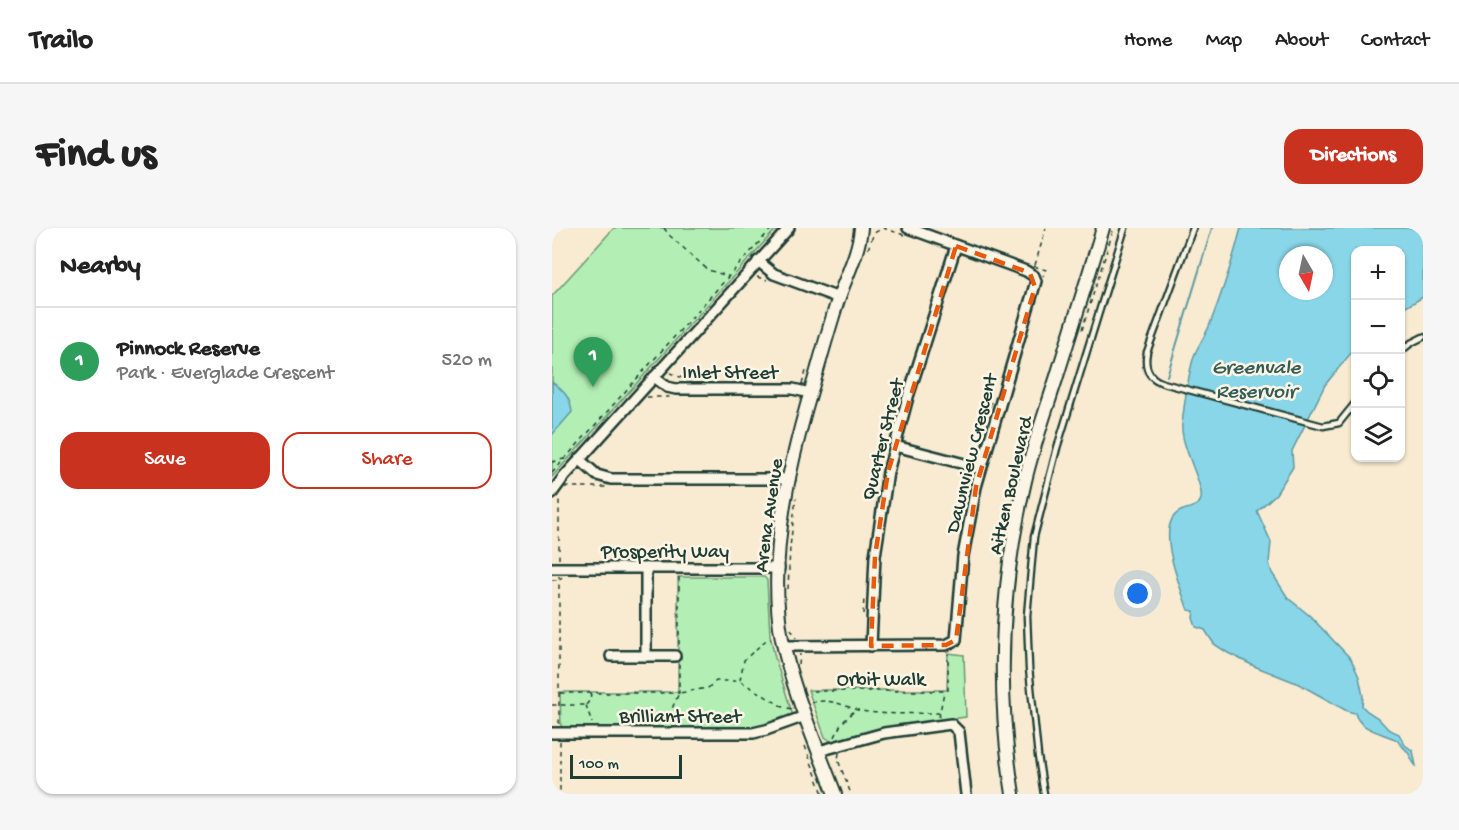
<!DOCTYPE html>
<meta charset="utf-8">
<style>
body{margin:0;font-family:"Gochi Hand",sans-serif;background:#f6f6f6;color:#222}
.controls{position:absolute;right:18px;top:18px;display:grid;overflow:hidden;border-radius:12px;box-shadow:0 2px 4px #0004}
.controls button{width:54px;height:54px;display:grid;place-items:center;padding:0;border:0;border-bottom:2px solid #e0e0e0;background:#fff;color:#222;font:30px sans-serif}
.compass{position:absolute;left:727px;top:18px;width:54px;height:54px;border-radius:50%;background:#fff;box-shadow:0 2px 4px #0004;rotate:171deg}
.scale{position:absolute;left:18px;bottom:15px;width:112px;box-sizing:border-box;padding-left:6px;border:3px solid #1f3d34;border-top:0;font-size:16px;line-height:21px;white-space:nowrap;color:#1f3d34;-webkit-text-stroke:4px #fcf5e5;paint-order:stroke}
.you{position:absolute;left:586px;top:366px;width:21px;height:21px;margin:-15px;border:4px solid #fff;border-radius:50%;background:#1a73e8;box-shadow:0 0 0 9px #1a73e833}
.badge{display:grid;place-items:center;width:39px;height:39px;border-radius:50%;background:#c8321e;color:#fff;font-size:20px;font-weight:700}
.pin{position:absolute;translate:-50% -50px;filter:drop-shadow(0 2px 3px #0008)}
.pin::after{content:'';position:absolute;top:32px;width:21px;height:18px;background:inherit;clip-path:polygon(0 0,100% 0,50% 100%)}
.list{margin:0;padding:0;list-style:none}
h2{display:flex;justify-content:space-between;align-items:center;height:78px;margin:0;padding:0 24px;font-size:26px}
h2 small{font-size:20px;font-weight:400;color:#767676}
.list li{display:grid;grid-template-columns:39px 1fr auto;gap:18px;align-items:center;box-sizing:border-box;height:108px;padding:0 24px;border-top:2px solid #e0e0e0}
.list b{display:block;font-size:22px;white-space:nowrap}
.list p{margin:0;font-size:20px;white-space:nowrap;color:#767676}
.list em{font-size:20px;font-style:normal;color:#767676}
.actions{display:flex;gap:12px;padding:18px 24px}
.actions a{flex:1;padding:14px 0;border:2px solid #c8321e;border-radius:18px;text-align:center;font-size:21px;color:#c8321e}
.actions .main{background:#c8321e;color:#fff}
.icon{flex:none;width:33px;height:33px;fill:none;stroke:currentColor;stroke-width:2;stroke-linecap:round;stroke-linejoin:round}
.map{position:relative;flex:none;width:871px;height:566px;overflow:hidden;border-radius:18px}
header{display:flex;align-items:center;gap:36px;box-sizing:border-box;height:84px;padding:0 30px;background:#fff;border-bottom:2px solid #e0e0e0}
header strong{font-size:28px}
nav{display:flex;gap:33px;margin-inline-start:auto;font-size:21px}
.intro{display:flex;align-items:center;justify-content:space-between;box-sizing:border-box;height:144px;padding:0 36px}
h1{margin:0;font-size:42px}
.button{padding:15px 27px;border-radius:18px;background:#c8321e;color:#fff;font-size:21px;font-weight:700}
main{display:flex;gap:36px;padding:0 36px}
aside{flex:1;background:#fff;border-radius:18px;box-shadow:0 2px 4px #0004}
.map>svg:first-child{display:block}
.green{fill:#b3efb4;stroke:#699674;stroke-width:1.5}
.water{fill:#89d6e9;stroke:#5f99a1;stroke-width:1.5;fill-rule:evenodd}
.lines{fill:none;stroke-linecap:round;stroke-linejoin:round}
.stream{stroke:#5f99a1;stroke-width:2}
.lane-casing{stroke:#1f3d34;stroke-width:9}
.street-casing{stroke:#1f3d34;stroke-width:14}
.secondary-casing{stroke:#1f3d34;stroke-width:16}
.path{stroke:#1f3d34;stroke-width:1.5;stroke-dasharray:4.5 4.5;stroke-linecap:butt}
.lane{stroke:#fcf5e5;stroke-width:4.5}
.street{stroke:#fcf5e5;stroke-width:9}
.secondary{stroke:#fcf5e5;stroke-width:12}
.marked{fill:none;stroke:#e8590c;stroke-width:4.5;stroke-dasharray:12 8;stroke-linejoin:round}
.labels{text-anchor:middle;stroke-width:5;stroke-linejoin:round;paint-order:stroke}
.street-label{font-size:20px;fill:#1f3d34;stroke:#fcf5e5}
.water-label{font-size:21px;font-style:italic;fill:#345c58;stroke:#fcf5e5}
</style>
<header>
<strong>Trailo</strong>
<nav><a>Home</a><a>Map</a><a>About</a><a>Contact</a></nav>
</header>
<div class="intro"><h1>Find us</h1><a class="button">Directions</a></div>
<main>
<aside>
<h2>Nearby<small></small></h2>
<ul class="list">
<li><span class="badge" style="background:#2e9e5b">1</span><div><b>Pinnock Reserve</b><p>Park · Everglade Crescent</p></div><em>520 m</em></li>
</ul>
<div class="actions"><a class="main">Save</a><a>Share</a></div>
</aside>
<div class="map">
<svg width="871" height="566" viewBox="0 0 871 566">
<rect width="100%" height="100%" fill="#f8ebd1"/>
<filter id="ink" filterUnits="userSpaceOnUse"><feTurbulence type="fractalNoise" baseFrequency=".0167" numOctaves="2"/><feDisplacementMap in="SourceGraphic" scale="12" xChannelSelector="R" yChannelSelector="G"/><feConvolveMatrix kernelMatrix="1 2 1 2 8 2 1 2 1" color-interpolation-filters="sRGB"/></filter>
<g filter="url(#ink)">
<g class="green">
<polygon points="62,0 225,0 0,249 0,68"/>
<polygon points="126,349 212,349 215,352 218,407 223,430 241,488 203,500 9,499 8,464 126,464"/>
<polygon points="396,425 412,427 414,489 347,498 280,514 273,509 256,462 395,462"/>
</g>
<g class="water">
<path d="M 689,0 L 871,0 L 871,69 L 849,82 L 848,22 L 804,22 L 803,120 L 773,157 L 740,223 L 741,239 L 724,266 L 705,283 L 719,314 L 717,335 L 720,345 L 736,370 L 758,388 L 799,431 L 807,449 L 811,468 L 810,478 L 815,483 L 826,490 L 836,501 L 847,506 L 853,517 L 861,523 L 864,538 C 860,534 860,531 857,526 C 854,520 849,519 845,512 C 831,505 807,502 803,485 L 795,483 L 747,456 L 702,438 L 676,425 L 662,416 L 653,402 L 644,399 L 641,390 L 642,383 L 636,382 C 629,360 602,298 627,284 C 633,280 647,280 649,271 C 652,255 628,219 630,196 C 632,179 637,144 642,128 C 646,117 654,107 658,96 C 670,65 681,32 689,0 ZM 736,27 L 772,27 L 772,63 L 736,63 Z"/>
<path d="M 0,154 C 12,163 18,169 20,184 L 0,207 Z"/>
</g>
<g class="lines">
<polyline class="stream" points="615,148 660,0"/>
<defs>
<g id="lane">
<path d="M 641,0 L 595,124 C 592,139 596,150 611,155 L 771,198 L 787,195 L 804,174"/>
<polyline points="848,124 859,115 871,109"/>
<polyline points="492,566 486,528 477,440 475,388 482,309 505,220 573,0"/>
</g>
<g id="street">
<polyline points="206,33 222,46 287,70"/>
<polyline points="102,149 115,159 124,161 241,161 258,165"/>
<polyline points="343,218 428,240"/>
<polyline points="27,231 45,247 59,251 238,251"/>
<polyline points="0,265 11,250 237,0"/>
<polyline points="0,340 227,340"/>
<polyline points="232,418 394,417 404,412 411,328 424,259 484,53 482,48 474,43 356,0"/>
<polyline points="319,418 323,328 336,244 356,169 404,18"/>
<polyline points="59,428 123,428"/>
<polyline points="94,428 94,340"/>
<polyline points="0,505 201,505 214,502 253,488"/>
<polyline points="267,523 332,505 399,496 407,504 414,566"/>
</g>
<g id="secondary">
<path d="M 283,566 C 264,516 241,464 230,411 C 214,326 240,225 265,143 C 272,118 279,93 287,69 C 295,46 307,24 309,0"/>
<path d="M 461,566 C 444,462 449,355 473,253 C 481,218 494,183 505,148 C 520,99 536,50 551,0"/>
</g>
</defs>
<use href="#lane" class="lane-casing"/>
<use href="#street" class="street-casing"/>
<use href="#secondary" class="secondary-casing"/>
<g class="path">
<polyline points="112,0 117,7 156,42 176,48"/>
<polyline points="316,21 322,5 331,0 352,7"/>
<polyline points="483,37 494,0"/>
<polyline points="482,38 494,42 491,48"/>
<polyline points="205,49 215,52"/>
<polyline points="530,102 562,0"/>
<polyline points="118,145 138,153"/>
<polyline points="250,156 255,140"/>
<polyline points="95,169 120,169"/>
<polyline points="422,230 440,171"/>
<polyline points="0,234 12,231 16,234"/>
<polyline points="0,245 220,0"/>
<polyline points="13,259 54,259"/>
<polyline points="7,331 7,270"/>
<polyline points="127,349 127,420"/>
<polyline points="0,352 7,352 7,348"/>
<polyline points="236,361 238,319 244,270"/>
<polyline points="311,386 312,370"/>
<polyline points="239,401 244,410"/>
<polyline points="247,437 248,426"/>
<polyline points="188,452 192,432 213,413 219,411"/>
<polyline points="261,463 396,463 396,426"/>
<polyline points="8,465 127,465 127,436"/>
<path d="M 259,475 C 281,468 296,482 317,484 C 340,487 364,485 387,485"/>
<polyline points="0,477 33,477"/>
<polyline points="34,477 40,495"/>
<polyline points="34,477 38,472 39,465"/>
<polyline points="387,489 392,464"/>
<polyline points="7,496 7,352 10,349"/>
<polyline points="113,496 127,465 156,460 164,453 188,453 231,479 240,481"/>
<polyline points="283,509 289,496 303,482"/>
<polyline points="8,513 8,566"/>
<polyline points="253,518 271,566"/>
<polyline points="287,525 286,532 299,566"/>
</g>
<use href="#lane" class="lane"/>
<use href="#street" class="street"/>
<use href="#secondary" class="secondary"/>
</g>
</g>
<path class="marked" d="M 404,18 L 478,45 L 483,59 L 424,259 L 404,412 L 394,417 L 319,418 L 323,328 L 336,244 Z"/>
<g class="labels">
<g class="street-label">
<text x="178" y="150">Inlet Street</text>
<text transform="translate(329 211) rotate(-76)" y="7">Quarter Street</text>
<text transform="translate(418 225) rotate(-76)" y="7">Dawnview Crescent</text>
<text transform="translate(457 257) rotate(-77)" y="7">Aitken Boulevard</text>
<text transform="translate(215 287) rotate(-82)" y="7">Arena Avenue</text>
<text x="113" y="329">Prosperity Way</text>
<text x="329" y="457">Orbit Walk</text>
<text x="128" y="494">Brilliant Street</text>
</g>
<g class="water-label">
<text x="704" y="145">Greenvale<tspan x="704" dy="24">Reservoir</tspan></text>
</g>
</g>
</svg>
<div class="controls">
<button>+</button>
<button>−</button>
<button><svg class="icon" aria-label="locate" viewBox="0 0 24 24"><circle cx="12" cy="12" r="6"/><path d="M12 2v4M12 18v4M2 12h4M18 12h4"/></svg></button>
<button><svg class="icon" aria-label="layers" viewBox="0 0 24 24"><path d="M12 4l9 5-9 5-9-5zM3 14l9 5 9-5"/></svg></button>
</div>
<svg class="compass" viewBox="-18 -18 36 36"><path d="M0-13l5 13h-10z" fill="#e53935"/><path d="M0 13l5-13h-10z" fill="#767676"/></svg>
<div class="scale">100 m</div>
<div class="you"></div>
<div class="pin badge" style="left:41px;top:159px;background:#2e9e5b">1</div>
</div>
</main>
